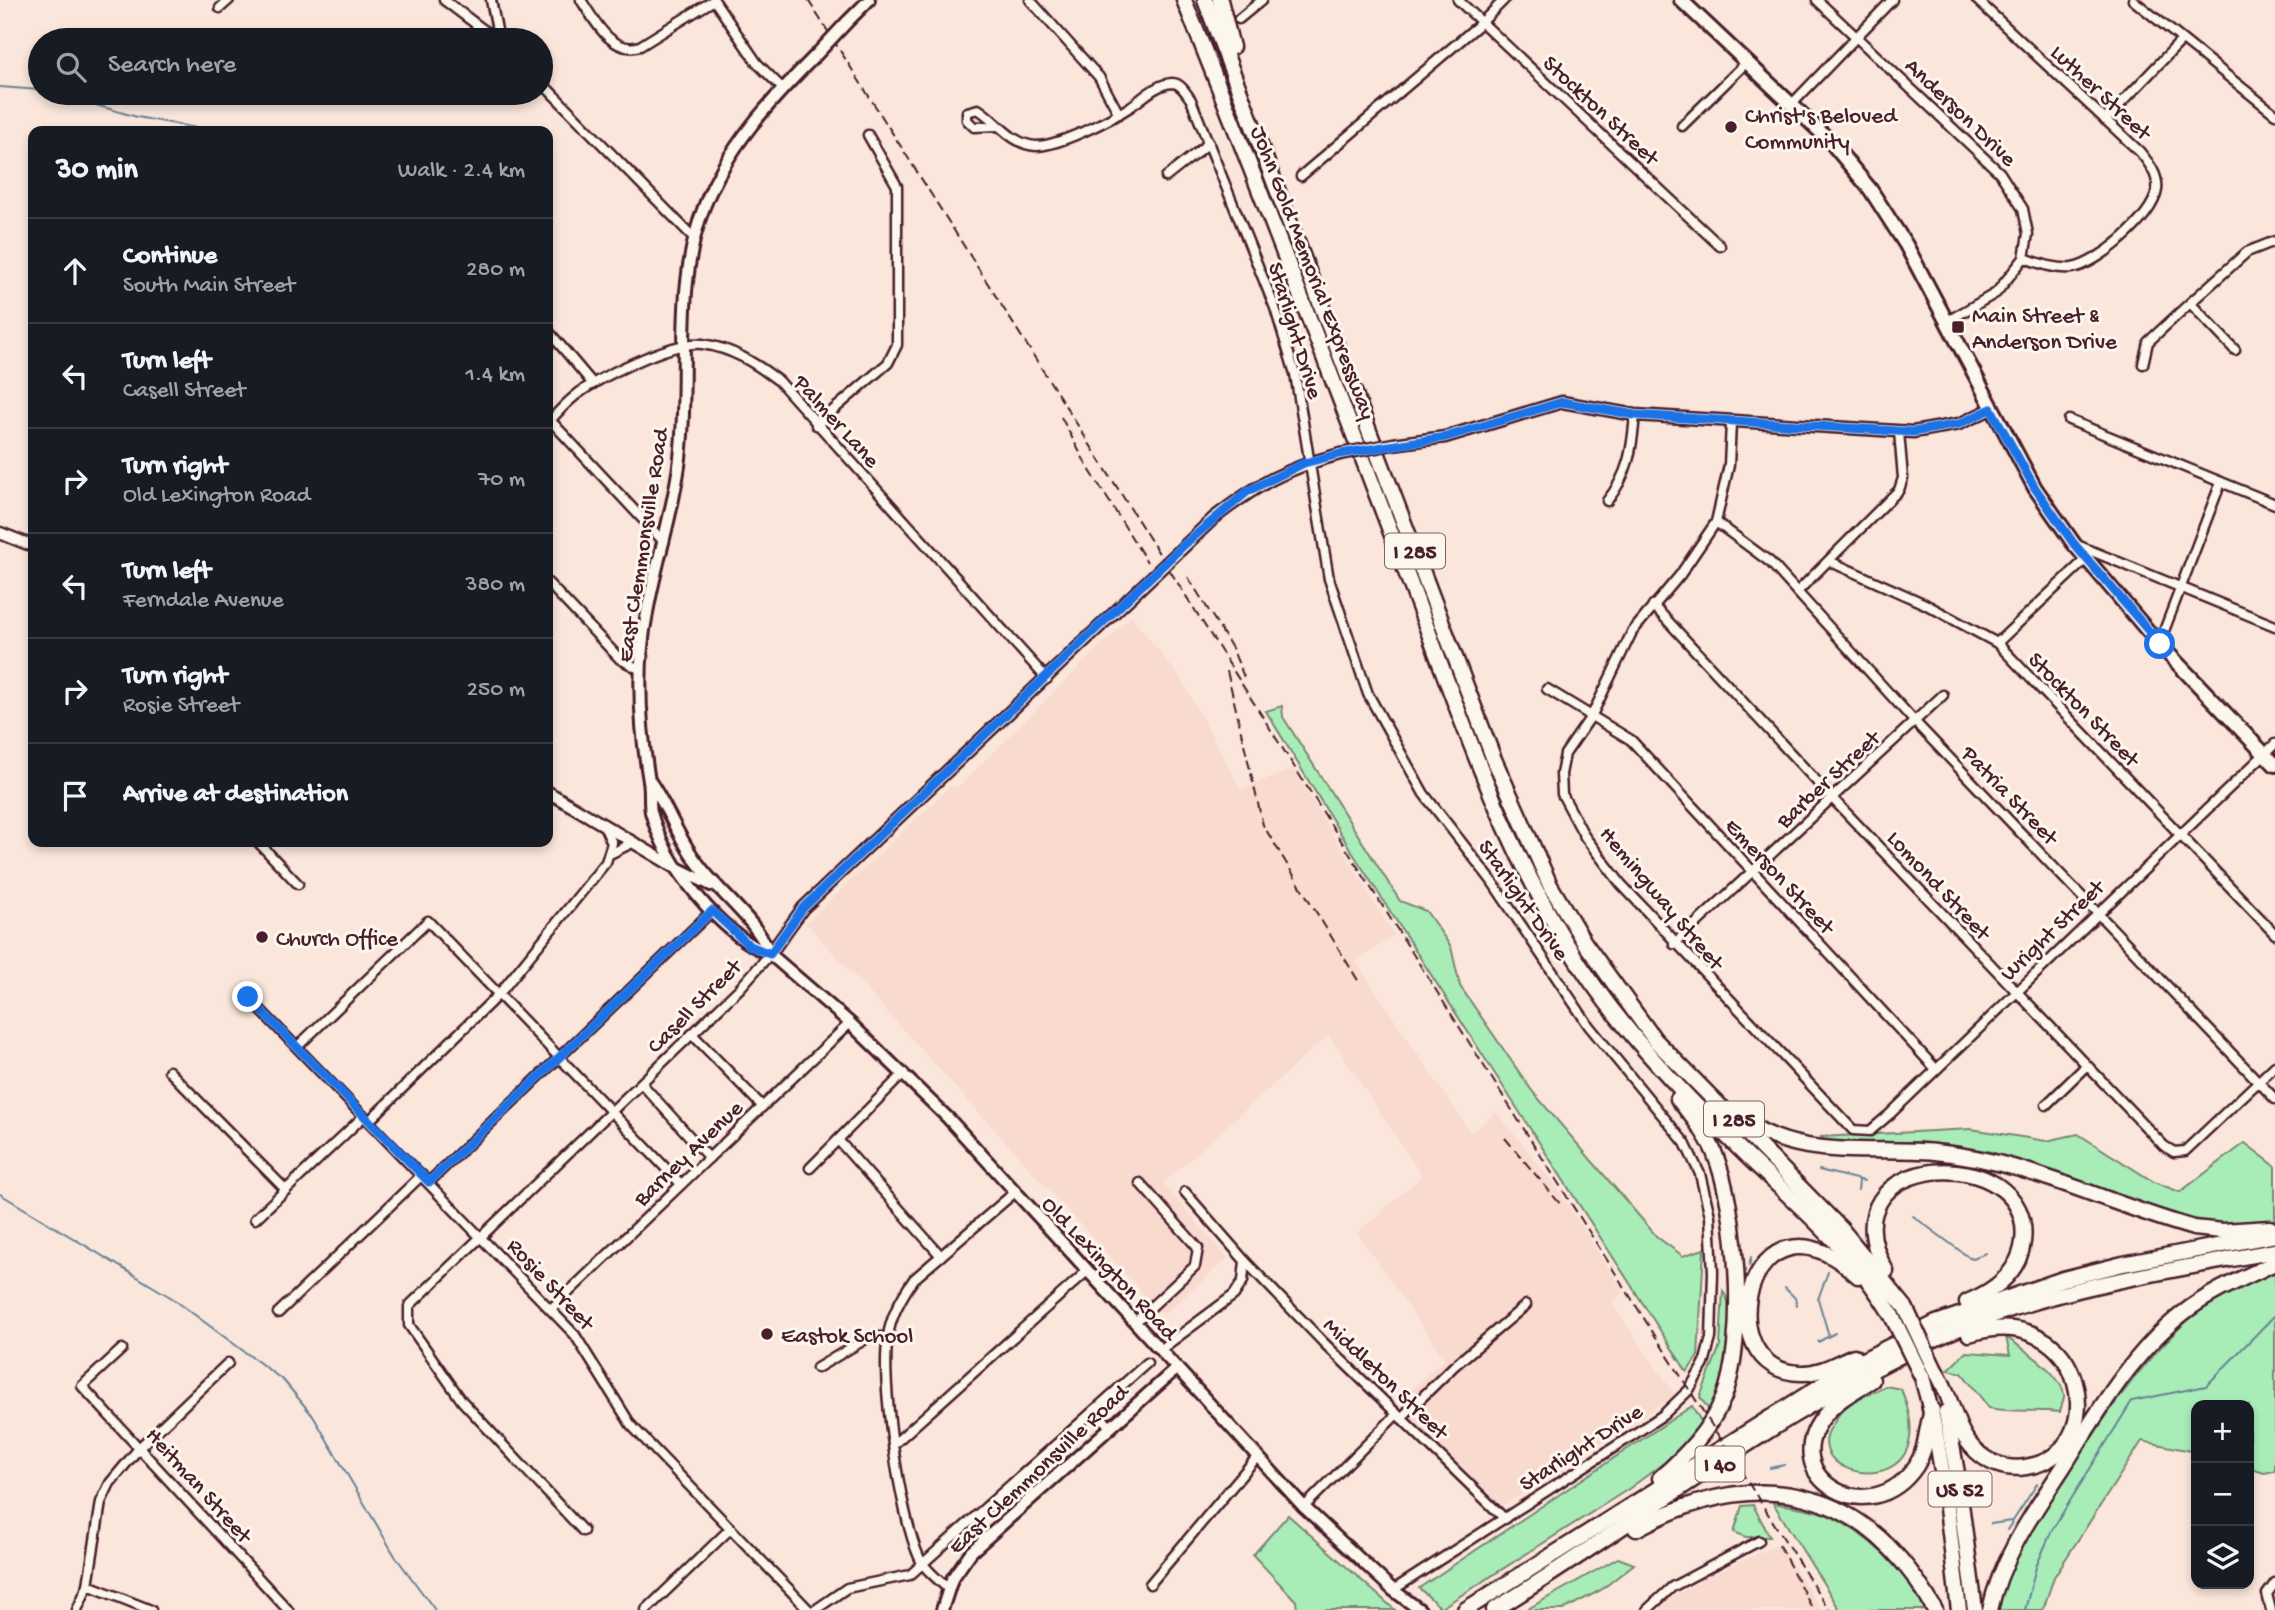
<!DOCTYPE html>
<meta charset="utf-8">
<style>
body{margin:0;font-family:"Gochi Hand",sans-serif;background:#242831;color:#f1f3f6}
.controls{position:absolute;right:21px;bottom:21px;display:grid;overflow:hidden;border-radius:14px;box-shadow:0 4px 10px #0003}
.controls button{width:63px;height:63px;display:grid;place-items:center;padding:0;border:0;border-bottom:2px solid #363941;background:#171b24;color:#f1f3f6;font:35px sans-serif}
.stop{position:absolute;width:21px;height:21px;margin:-16px;border:5px solid #1a73e8;border-radius:50%;background:#fff}
.stop.end{background:#1a73e8;border-color:#fff;box-shadow:0 2px 7px #0008}
.list{margin:0;padding:0;list-style:none}
h2{display:flex;justify-content:space-between;align-items:center;height:91px;margin:0;padding:0 28px;font-size:30px}
h2 small{font-size:23px;font-weight:400;color:#9ea1a6}
.list li{display:grid;grid-template-columns:46px 1fr auto;gap:21px;align-items:center;box-sizing:border-box;height:105px;padding:0 28px;border-top:2px solid #363941}
.list b{display:block;font-size:26px;white-space:nowrap}
.list p{margin:0;font-size:23px;white-space:nowrap;color:#9ea1a6}
.list em{font-size:23px;font-style:normal;color:#9ea1a6}
.icon{flex:none;width:38px;height:38px;fill:none;stroke:currentColor;stroke-width:2;stroke-linecap:round;stroke-linejoin:round}
.map{position:relative;flex:none;width:2275px;height:1610px;overflow:hidden}
.search{position:absolute;background:#171b24;box-shadow:0 4px 10px #0003;left:28px;top:28px;width:525px;height:77px;display:flex;align-items:center;gap:18px;box-sizing:border-box;padding:0 24px;border-radius:38px;color:#9ea1a6;font-size:26px}
.panel{position:absolute;background:#171b24;box-shadow:0 4px 10px #0003;left:28px;top:126px;width:525px;height:721px;border-radius:14px}
.map>svg:first-child{display:block}
.built{fill:#f9dacf}
.green{fill:#a8edb8;stroke:#798672;stroke-width:2}
.lines{fill:none;stroke-linecap:round;stroke-linejoin:round}
.stream{stroke:#678395;stroke-width:2}
.minor-casing{stroke:#4a1f2b;stroke-width:13}
.tertiary-casing{stroke:#4a1f2b;stroke-width:15}
.secondary-casing{stroke:#4a1f2b;stroke-width:16}
.primary-casing{stroke:#4a1f2b;stroke-width:18}
.motorway-casing{stroke:#4a1f2b;stroke-width:19}
.minor{stroke:#fbf7ec;stroke-width:8}
.tertiary{stroke:#fbf7ec;stroke-width:10}
.secondary{stroke:#fbf7ec;stroke-width:10}
.primary{stroke:#fbf7ec;stroke-width:12}
.motorway{stroke:#fbf7ec;stroke-width:14}
.rail{stroke:#4a1f2b;stroke-width:2;stroke-dasharray:10 5;stroke-linecap:butt}
.tertiary-bridge-casing{stroke:#4a1f2b;stroke-width:15;stroke-linecap:butt}
.secondary-bridge-casing{stroke:#4a1f2b;stroke-width:16;stroke-linecap:butt}
.motorway-bridge-casing{stroke:#4a1f2b;stroke-width:19;stroke-linecap:butt}
.tertiary-bridge{stroke:#fbf7ec;stroke-width:10}
.secondary-bridge{stroke:#fbf7ec;stroke-width:10}
.motorway-bridge{stroke:#fbf7ec;stroke-width:14}
.route{stroke:#1a73e8;stroke-width:9}
.poi-dot{fill:#4a1f2b;stroke:#fbf7ec;stroke-width:2.5}
.labels{text-anchor:middle;stroke-width:6;stroke-linejoin:round;paint-order:stroke}
.shield{fill:#fbf7ec;stroke:#7f6065;stroke-width:2}
.shield-label{font-size:21px;font-weight:bold;fill:#4a1f2b}
.street-label{font-size:23px;fill:#4a1f2b;stroke:#fbf7ec}
.poi-label{font-size:23px;fill:#4a1f2b;stroke:#fbf7ec;text-anchor:start}
</style>
<div class="map">
<svg width="2275" height="1610" viewBox="0 0 2275 1610">
<rect width="100%" height="100%" fill="#fae6db"/>
<filter id="ink" filterUnits="userSpaceOnUse"><feTurbulence type="fractalNoise" baseFrequency=".0143" numOctaves="2"/><feDisplacementMap in="SourceGraphic" scale="14" xChannelSelector="R" yChannelSelector="G"/><feConvolveMatrix kernelMatrix="1 2 1 2 8 2 1 2 1" color-interpolation-filters="sRGB"/></filter>
<g filter="url(#ink)">
<g class="built">
<polygon points="1131,616 1181,679 1241,789 1293,769 1394,935 1356,962 1471,1133 1496,1112 1552,1181 1624,1292 1612,1303 1675,1395 1502,1506 1396,1403 1445,1359 1357,1233 1422,1176 1329,1035 1163,1183 1228,1258 1163,1315 806,923 951,786 957,788"/>
<polygon points="1779,1544 1821,1610 1656,1610 1665,1601 1705,1578"/>
</g>
<g class="green">
<polygon points="1282,706 1283,717 1400,901 1426,911 1451,947 1460,986 1532,1091 1657,1237 1683,1256 1704,1249 1698,1356 1687,1372 1352,852 1266,711"/>
<polygon points="1971,1129 2046,1141 2078,1134 2154,1182 2180,1192 2245,1143 2275,1166 2275,1221 2228,1225 2186,1218 1988,1151 1920,1142 1825,1143 1821,1137"/>
<path d="M 2275,1272 L 2275,1471 L 2264,1473 L 2249,1468 L 2249,1405 L 2196,1405 L 2196,1452 L 2142,1441 L 2054,1577 L 2043,1610 L 1997,1610 C 2005,1568 2034,1527 2057,1491 C 2101,1422 2142,1356 2207,1304 C 2226,1290 2254,1282 2275,1272 Z"/>
<path d="M 1723,1291 C 1742,1318 1724,1384 1711,1413 L 1700,1397 L 1720,1346 Z"/>
<path d="M 2006,1337 C 2022,1348 2063,1374 2064,1396 C 2064,1400 2061,1407 2060,1412 C 2036,1409 2013,1413 1989,1408 L 1962,1373 L 1948,1370 L 1966,1352 L 2010,1355 Z"/>
<path d="M 1885,1386 L 1901,1389 C 1950,1508 1792,1481 1833,1424 C 1837,1418 1841,1410 1846,1406 C 1857,1398 1873,1393 1885,1386 Z"/>
<polygon points="1692,1406 1702,1423 1684,1448 1630,1488 1441,1608 1419,1588"/>
<path d="M 1773,1503 C 1789,1506 1810,1508 1825,1514 C 1865,1531 1907,1572 1926,1610 L 1840,1610 Z"/>
<polygon points="1753,1505 1770,1537 1746,1537 1734,1532 1742,1506"/>
<polygon points="1288,1515 1395,1610 1297,1610 1296,1601 1253,1555"/>
<polygon points="1618,1558 1634,1564 1601,1590 1563,1610 1526,1610"/>
</g>
<g class="lines">
<g class="stream">
<polyline points="0,87 40,90"/>
<polyline points="55,93 137,117 213,131"/>
<polyline points="1819,1170 1864,1181"/>
<polyline points="1858,1190 1859,1181"/>
<polyline points="0,1194 172,1298 284,1381 313,1416 395,1556 435,1610"/>
<polyline points="1913,1216 1967,1256 1973,1258 1986,1253"/>
<polyline points="1749,1266 1751,1257"/>
<polyline points="1828,1272 1818,1299 1829,1336"/>
<polyline points="1785,1288 1795,1298 1797,1305"/>
<polyline points="1818,1342 1835,1333"/>
<polyline points="1770,1468 1784,1465"/>
<polyline points="1991,1524 2011,1521"/>
<polyline points="2007,1530 2037,1484"/>
<polyline points="2025,1610 2036,1567 2052,1530 2132,1401 2206,1386 2275,1315"/>
</g>
<defs>
<g id="minor">
<polyline points="444,0 497,40"/>
<polyline points="491,0 499,40"/>
<path d="M 581,0 C 594,20 612,55 640,46 L 714,0"/>
<polyline points="714,0 757,63 782,88"/>
<polyline points="1030,0 1099,77 1119,114"/>
<polyline points="1458,0 1720,246"/>
<polyline points="1817,0 2000,173 2023,209 2028,234 2024,258 1996,293 1946,322"/>
<path d="M 1977,0 L 2140,152 C 2149,163 2159,176 2157,190 C 2153,218 2098,264 2072,268 C 2056,270 2039,263 2024,258"/>
<polyline points="2133,0 2275,114"/>
<polyline points="220,8 229,0"/>
<polyline points="1239,19 1262,0"/>
<polyline points="541,82 694,238"/>
<polyline points="1792,104 1892,0"/>
<polyline points="2105,120 2182,40"/>
<path d="M 997,126 L 974,127 L 967,120 L 967,112 L 978,109 C 996,120 1012,145 1036,146 C 1059,146 1110,120 1130,107 C 1142,99 1156,84 1172,83 C 1181,83 1186,93 1191,100 L 1275,308 L 1295,374 L 1329,579 L 1368,694 L 1424,794 L 1491,880 L 1589,1026 L 1685,1143 L 1700,1174 L 1710,1216 L 1713,1272 L 1711,1338 L 1704,1364 L 1689,1390 L 1663,1415 L 1624,1441 L 1393,1590"/>
<polyline points="1682,126 1747,62"/>
<polyline points="1301,176 1481,23 1504,0"/>
<polyline points="1166,177 1209,143"/>
<polyline points="2190,303 2235,350"/>
<polyline points="550,333 593,384"/>
<polyline points="2143,364 2148,342 2190,303 2247,252 2275,241"/>
<polyline points="550,420 664,542"/>
<polyline points="2069,420 2275,504"/>
<path d="M 548,423 C 556,414 565,404 575,396 C 599,377 672,341 702,344 C 732,348 755,363 779,381 L 1047,679"/>
<polyline points="1731,423 1729,465 1716,522 1680,575 1632,632 1592,715 1565,754 1561,774 1562,794 1585,837 1621,884 1853,1130 1870,1131 1890,1114 2275,744"/>
<polyline points="816,425 888,363 897,345 897,186 868,135"/>
<path d="M 1607,501 C 1629,474 1632,449 1635,415"/>
<polyline points="1716,522 1770,562 1915,722 2275,1099"/>
<polyline points="2077,545 2275,626"/>
<polyline points="1829,561 1925,604 1997,643 2275,934"/>
<polyline points="548,583 620,659 641,670"/>
<polyline points="1797,592 1899,490 1903,478 1899,432"/>
<polyline points="1653,605 1833,799 2164,1146 2174,1152 2185,1151 2275,1066"/>
<polyline points="1997,643 2085,560"/>
<polyline points="2159,644 2221,482"/>
<polyline points="1547,689 1631,740 1935,1068"/>
<polyline points="258,842 298,884"/>
<polyline points="612,853 632,843"/>
<polyline points="1674,944 1943,695"/>
<polyline points="248,997 575,1335 631,1425 809,1610"/>
<polyline points="692,1034 762,1106"/>
<polyline points="297,1047 428,921 681,1184"/>
<polyline points="169,1071 286,1190"/>
<polyline points="642,1084 709,1158"/>
<polyline points="2046,1105 2086,1066"/>
<polyline points="369,1121 499,994 606,862 612,843 605,828"/>
<polyline points="838,1140 941,1256"/>
<polyline points="810,1168 904,1073"/>
<polyline points="429,1182 712,911"/>
<polyline points="255,1219 364,1116"/>
<polyline points="1245,1261 1324,1343 1505,1519"/>
<polyline points="551,1309 850,1023"/>
<polyline points="278,1313 422,1175"/>
<polyline points="1135,1322 1195,1266 1198,1248 1140,1183"/>
<polyline points="122,1349 82,1386 288,1610"/>
<polyline points="1160,1350 1234,1295 1243,1281 1245,1261 1185,1192"/>
<polyline points="817,1368 869,1337 887,1337"/>
<polyline points="1095,1410 1110,1427"/>
<polyline points="1401,1418 1454,1366 1526,1305"/>
<polyline points="894,1444 1086,1272"/>
<polyline points="1304,1507 1397,1414"/>
<polyline points="583,1531 462,1401 409,1325 409,1306 740,988 770,954"/>
<polyline points="1150,1584 1257,1457"/>
<polyline points="88,1585 151,1610"/>
<path d="M 947,1588 C 938,1579 924,1569 919,1557 C 900,1515 880,1381 888,1336 C 891,1315 902,1296 914,1279 L 1014,1193"/>
<polyline points="77,1610 88,1585 101,1502 110,1483 140,1447 228,1363"/>
<polyline points="646,1610 729,1530"/>
<polyline points="815,1610 847,1588 910,1575 1147,1363"/>
<polyline points="1647,1610 1672,1587 1759,1541"/>
<polyline points="2271,1610 2267,1594 2275,1583"/>
</g>
<g id="tertiary">
<polyline points="1393,444 1445,437 1562,402 1635,415 1913,432 1959,424 1991,409"/>
<polyline points="0,533 33,546"/>
<polyline points="548,792 678,869"/>
<path d="M 770,954 L 803,908 L 1214,518 C 1259,483 1285,469 1340,454"/>
</g>
<g id="secondary">
<polyline points="847,22 869,0"/>
<path d="M 816,55 C 771,100 727,147 704,207 C 673,288 690,374 680,458 C 674,511 656,561 647,613 C 636,667 640,727 649,781 C 651,791 649,802 651,812 C 665,865 720,934 770,954 L 850,1023 L 948,1118 L 1304,1507 L 1393,1590 L 1420,1610"/>
<path d="M 649,780 C 668,807 678,839 699,865 C 721,895 756,919 770,954"/>
<polyline points="679,869 711,885"/>
<polyline points="942,1610 952,1579 971,1552 1177,1368"/>
</g>
<polyline id="primary" points="1681,0 1830,141 1870,189 1906,245 2035,488 2074,544 2159,644 2275,765"/>
<g id="motorway">
<path d="M 1184,0 C 1260,188 1332,377 1404,567 C 1453,694 1495,827 1566,943 C 1615,1024 1681,1092 1748,1157 C 1799,1206 1854,1252 1891,1314"/>
<polyline points="1205,0 1493,757 1550,885 1584,942 1655,1040 1842,1230 1905,1307"/>
<polyline points="1220,0 1232,47"/>
<path d="M 1739,1116 C 1793,1162 1870,1146 1935,1152 C 2025,1160 2107,1204 2194,1228 L 2222,1231 L 2270,1228"/>
<path d="M 1886,1271 C 1818,1148 2036,1139 2023,1242 C 2019,1273 1994,1291 1967,1302"/>
<path d="M 1854,1356 C 1838,1362 1822,1373 1803,1373 C 1704,1375 1747,1174 1858,1276"/>
<path d="M 1935,1370 C 1953,1395 1953,1430 1976,1451 C 1990,1464 2007,1470 2026,1467 C 2114,1453 2087,1298 1969,1334"/>
<path d="M 1922,1377 C 1944,1452 1949,1532 1959,1610"/>
<path d="M 1872,1380 C 1856,1390 1837,1400 1825,1415 C 1774,1477 1870,1534 1916,1466 C 1927,1449 1926,1429 1932,1410"/>
<polyline points="1946,1412 1957,1473 1975,1610"/>
<path d="M 1660,1478 C 1686,1455 1709,1431 1723,1399 C 1747,1341 1738,1210 1714,1152 C 1706,1133 1691,1115 1678,1099"/>
<path d="M 1636,1529 C 1758,1463 1866,1485 1935,1610"/>
<polyline points="1465,1610 1857,1363 1936,1323 2063,1279 2123,1264 2275,1235"/>
<path d="M 1494,1610 C 1643,1519 1782,1408 1941,1336 C 2046,1288 2163,1272 2275,1251"/>
<path d="M 1990,1610 C 2001,1558 2033,1513 2062,1469 C 2096,1415 2131,1354 2182,1314 C 2210,1292 2243,1278 2275,1263"/>
</g>
</defs>
<use href="#minor" class="minor-casing"/>
<use href="#tertiary" class="tertiary-casing"/>
<use href="#secondary" class="secondary-casing"/>
<use href="#primary" class="primary-casing"/>
<use href="#motorway" class="motorway-casing"/>
<use href="#minor" class="minor"/>
<use href="#tertiary" class="tertiary"/>
<use href="#secondary" class="secondary"/>
<use href="#primary" class="primary"/>
<use href="#motorway" class="motorway"/>
<g class="rail">
<polyline points="808,0 1829,1610"/>
<polyline points="1061,417 1086,464 1147,562"/>
<polyline points="1188,577 1232,648 1244,677"/>
<polyline points="1227,671 1263,825 1359,982"/>
<polyline points="1505,1138 1561,1205"/>
<polyline points="1779,1545 1813,1610"/>
</g>
<defs>
<polyline id="tertiary-bridge" points="1340,454 1393,444"/>
<polyline id="secondary-bridge" points="816,55 847,22"/>
<g id="motorway-bridge">
<polyline points="1905,1307 1935,1370"/>
<polyline points="1891,1314 1922,1377"/>
</g>
</defs>
<use href="#tertiary-bridge" class="tertiary-bridge-casing"/>
<use href="#secondary-bridge" class="secondary-bridge-casing"/>
<use href="#motorway-bridge" class="motorway-bridge-casing"/>
<use href="#tertiary-bridge" class="tertiary-bridge"/>
<use href="#secondary-bridge" class="secondary-bridge"/>
<use href="#motorway-bridge" class="motorway-bridge"/>
</g>
</g>
<g class="lines" filter="url(#ink)">
<polyline class="route" points="248,997 429,1182 712,911 750,946 770,954 803,908 1185,544 1248,491 1304,463 1340,454 1446,437 1562,402 1635,415 1913,432 1959,424 1991,409 2035,488 2074,544 2160,644"/>
</g>
<g class="poi-dot">
<circle cx="1731" cy="127" r="7"/>
<rect x="1951" y="320" width="14" height="14" rx="3.5"/>
<circle cx="262" cy="937" r="7"/>
<circle cx="767" cy="1334" r="7"/>
</g>
<g class="labels">
<g class="shield">
<rect x="1385" y="533.5" width="60" height="35" rx="5"/>
<rect x="1704" y="1101.5" width="60" height="35" rx="5"/>
<rect x="1695.5" y="1446.5" width="49" height="35" rx="5"/>
<rect x="1928.5" y="1471.5" width="63" height="35" rx="5"/>
</g>
<g class="shield-label">
<text x="1415" y="558">I 285</text>
<text x="1734" y="1126">I 285</text>
<text x="1720" y="1471">I 40</text>
<text x="1960" y="1496">US 52</text>
</g>
<g class="street-label">
<text transform="translate(2102 91) rotate(43)" y="8">Luther Street</text>
<text transform="translate(1602 109) rotate(43)" y="8">Stockton Street</text>
<text transform="translate(1962 111) rotate(44)" y="8">Anderson Drive</text>
<text transform="translate(1315 272) rotate(69)" y="8">John Gold Memorial Expressway</text>
<text transform="translate(1297 330) rotate(73)" y="8">Starlight Drive</text>
<text transform="translate(838 420) rotate(48)" y="8">Palmer Lane</text>
<text transform="translate(641 545) rotate(-81)" y="8">East Clemmonsville Road</text>
<text transform="translate(2085 708) rotate(46)" y="8">Stockton Street</text>
<text transform="translate(1827 778) rotate(-43)" y="8">Barber Street</text>
<text transform="translate(2011 794) rotate(46)" y="8">Patria Street</text>
<text transform="translate(1781 875) rotate(47)" y="8">Emerson Street</text>
<text transform="translate(1940 884) rotate(47)" y="8">Lomond Street</text>
<text transform="translate(1663 897) rotate(50)" y="8">Hemingway Street</text>
<text transform="translate(1525 899) rotate(55)" y="8">Starlight Drive</text>
<text transform="translate(2051 929) rotate(-44)" y="8">Wright Street</text>
<text transform="translate(693 1005) rotate(-45)" y="8">Casell Street</text>
<text transform="translate(687 1152) rotate(-44)" y="8">Barney Avenue</text>
<text transform="translate(1111 1267) rotate(47)" y="8">Old Lexington Road</text>
<text transform="translate(552 1283) rotate(47)" y="8">Rosie Street</text>
<text transform="translate(1387 1377) rotate(44)" y="8">Middleton Street</text>
<text transform="translate(1580 1446) rotate(-33)" y="8">Starlight Drive</text>
<text transform="translate(1037 1468) rotate(-43)" y="8">East Clemmonsville Road</text>
<text transform="translate(200 1484) rotate(48)" y="8">Heitman Street</text>
</g>
<g class="poi-label">
<text x="1745" y="122">Christ's Beloved<tspan x="1745" dy="26">Community</tspan></text>
<text x="1972" y="322">Main Street &amp;<tspan x="1972" dy="26">Anderson Drive</tspan></text>
<text x="276" y="945">Church Office</text>
<text x="781" y="1342">Eastok School</text>
</g>
</g>
</svg>
<div class="controls">
<button>+</button>
<button>−</button>
<button><svg class="icon" aria-label="layers" viewBox="0 0 24 24"><path d="M12 4l9 5-9 5-9-5zM3 14l9 5 9-5"/></svg></button>
</div>
<div class="stop" style="left:2160px;top:644px"></div>
<div class="stop end" style="left:248px;top:997px"></div>
<div class="search"><svg class="icon" aria-label="search" viewBox="0 0 24 24"><circle cx="10" cy="10" r="6"/><path d="M15 15l6 6"/></svg>Search here</div>
<section class="panel">
<h2>30 min<small>Walk · 2.4 km</small></h2>
<ul class="list">
<li><svg class="icon" aria-label="ahead" viewBox="0 0 24 24"><path d="M12 20V5M6 11l6-6 6 6"/></svg><div><b>Continue</b><p>South Main Street</p></div><em>280 m</em></li>
<li><svg class="icon" aria-label="left" viewBox="0 0 24 24"><path d="M17 20v-9H6M10 6l-5 5 5 5"/></svg><div><b>Turn left</b><p>Casell Street</p></div><em>1.4 km</em></li>
<li><svg class="icon" aria-label="right" viewBox="0 0 24 24"><path d="M7 20v-9h11M14 6l5 5-5 5"/></svg><div><b>Turn right</b><p>Old Lexington Road</p></div><em>70 m</em></li>
<li><svg class="icon" aria-label="left" viewBox="0 0 24 24"><path d="M17 20v-9H6M10 6l-5 5 5 5"/></svg><div><b>Turn left</b><p>Ferndale Avenue</p></div><em>380 m</em></li>
<li><svg class="icon" aria-label="right" viewBox="0 0 24 24"><path d="M7 20v-9h11M14 6l5 5-5 5"/></svg><div><b>Turn right</b><p>Rosie Street</p></div><em>250 m</em></li>
<li><svg class="icon" aria-label="arrive" viewBox="0 0 24 24"><path d="M6 21V4h12l-3 4 3 4H6"/></svg><div><b>Arrive at destination</b></div></li>
</ul>
</section>
</div>
